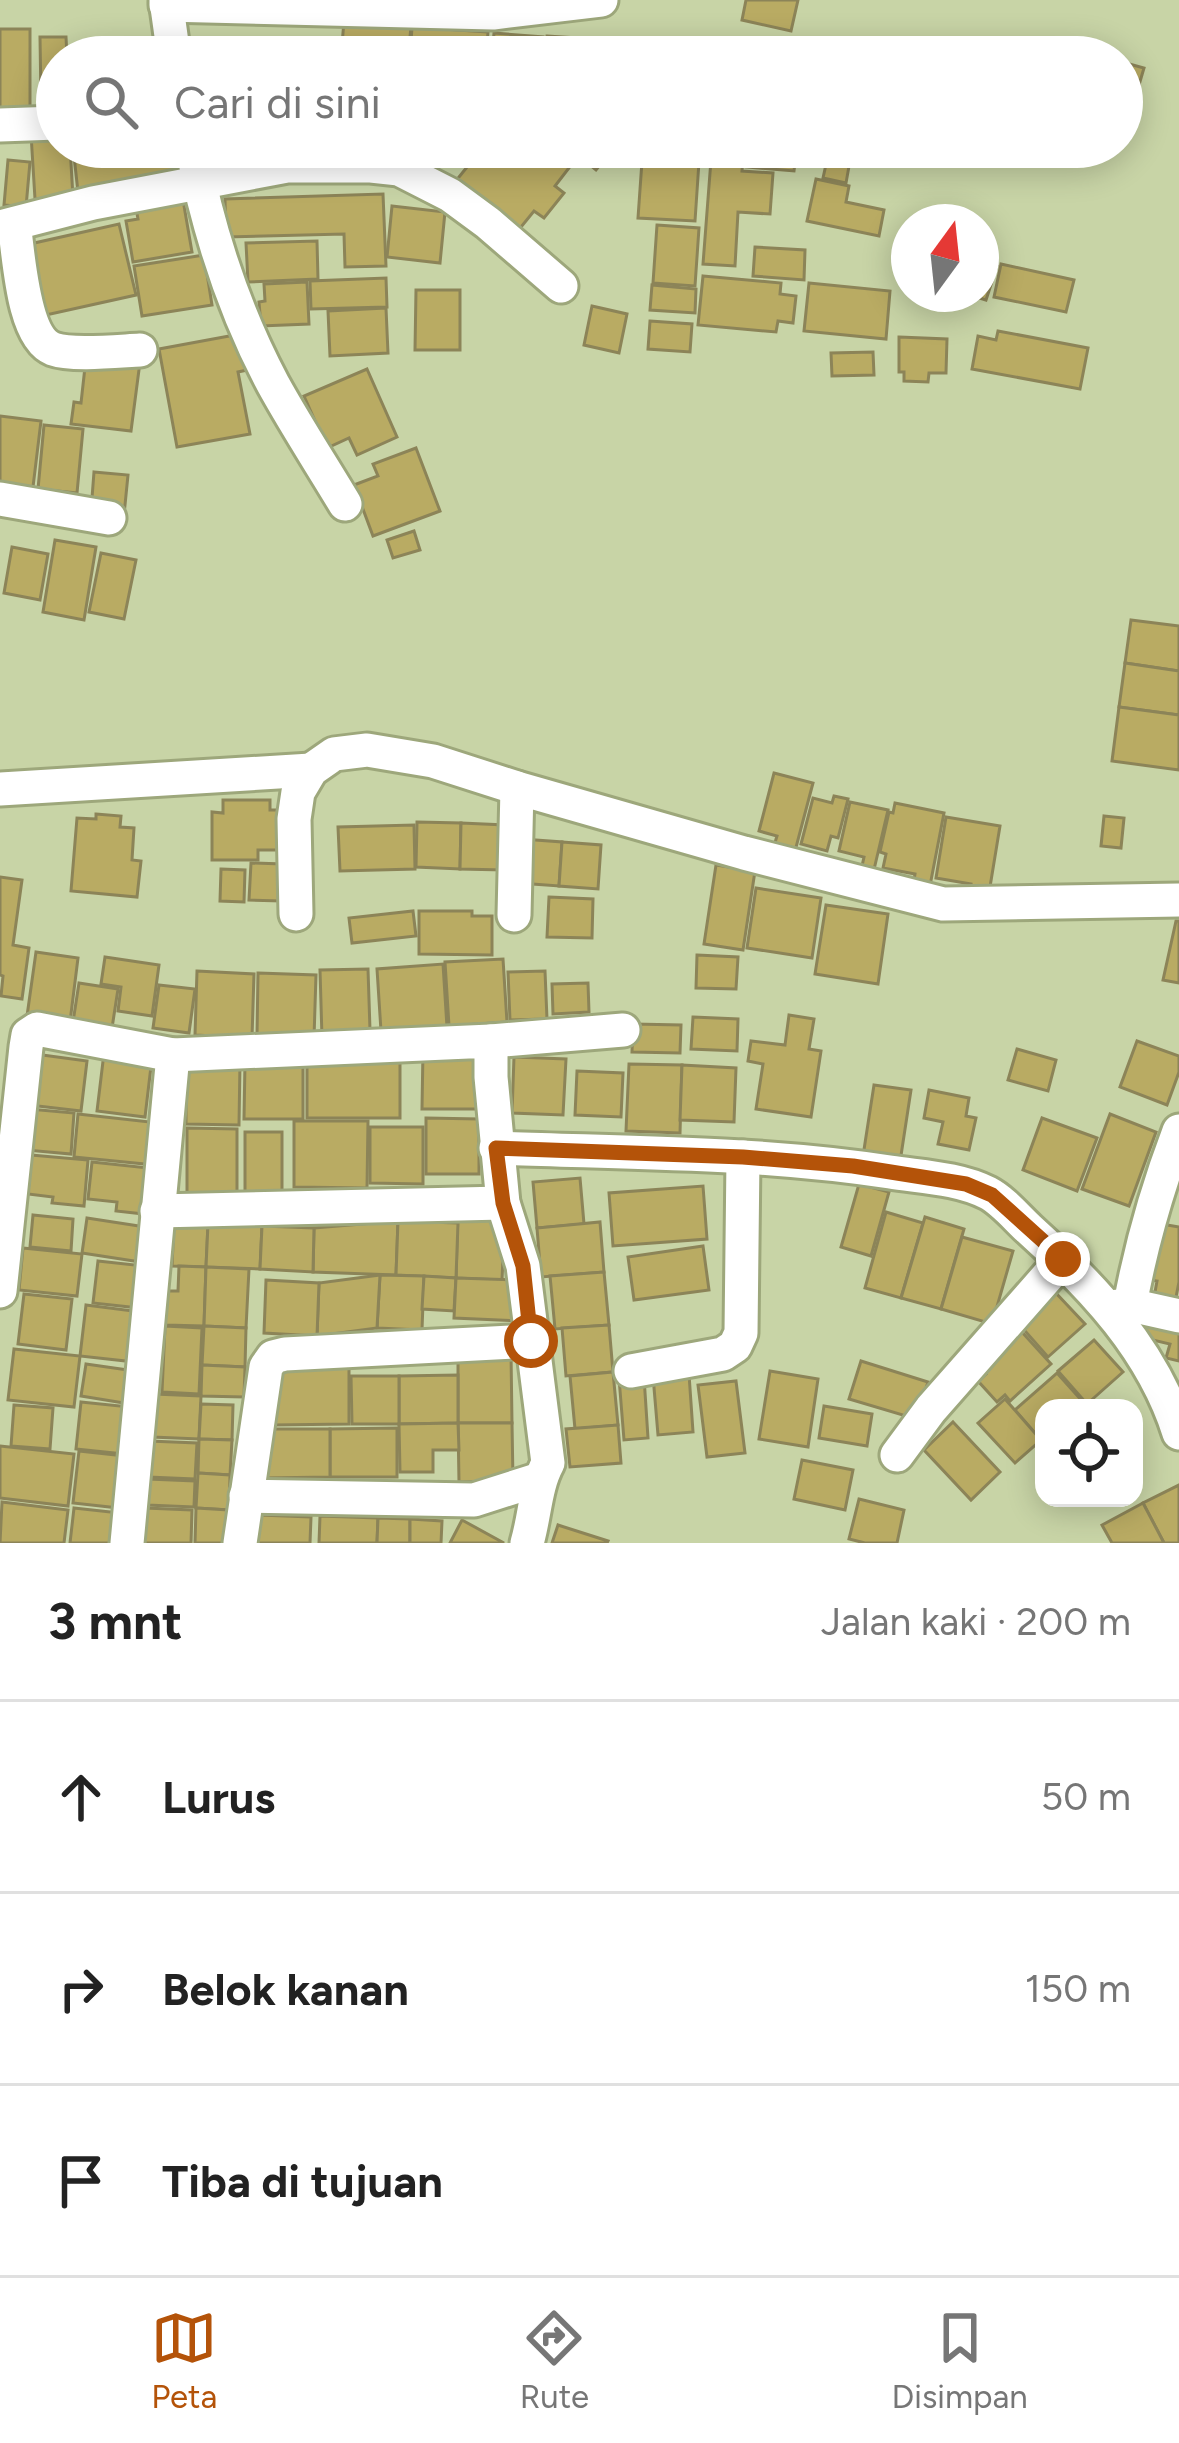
<!DOCTYPE html>
<html lang="id">
<meta charset="utf-8">
<style>
body{margin:0;font-family:Figtree,sans-serif;background:#f2f2f2;color:#222}
.controls{position:absolute;right:36px;bottom:36px;display:grid;overflow:hidden;border-radius:24px;box-shadow:0 6px 30px #0003}
.controls button{width:108px;height:108px;display:grid;place-items:center;padding:0;border:0;border-bottom:3px solid #e0e0e0;background:#fff;color:#222;font:60px sans-serif}
.compass{position:absolute;left:891px;top:204px;width:108px;height:108px;border-radius:50%;background:#fff;box-shadow:0 6px 30px #0003;rotate:15deg}
.stop{position:absolute;width:36px;height:36px;margin:-27px;border:9px solid #b45309;border-radius:50%;background:#fff}
.stop.end{background:#b45309;border-color:#fff;box-shadow:0 3px 12px #0008}
.list{margin:0;padding:0;list-style:none}
h2{display:flex;justify-content:space-between;align-items:center;height:156px;margin:0;padding:0 48px;font-size:51px}
h2 small{font-size:39px;font-weight:400;color:#767676}
.list li{display:grid;grid-template-columns:78px 1fr auto;gap:36px;align-items:center;box-sizing:border-box;height:192px;padding:0 48px;border-top:3px solid #e0e0e0}
.list b{display:block;font-size:45px;white-space:nowrap}
.list em{font-size:39px;font-style:normal;color:#767676}
.icon{flex:none;width:66px;height:66px;fill:none;stroke:currentColor;stroke-width:2;stroke-linecap:round;stroke-linejoin:round}
.map{position:relative;flex:none;width:1179px;height:1543px;overflow:hidden}
.search{position:absolute;background:#fff;box-shadow:0 6px 30px #0003;left:36px;right:36px;top:36px;height:132px;display:flex;align-items:center;gap:30px;box-sizing:border-box;padding:0 42px;border-radius:66px;color:#767676;font-size:45px}
.sheet{height:732px;background:#fff}
nav{display:flex;justify-content:space-around;align-items:center;box-sizing:border-box;height:168px;border-top:3px solid #e0e0e0;background:#fff;font-size:33px;color:#767676}
nav a{display:grid;justify-items:center;gap:6px}
nav .on{color:#b45309}
.map>svg:first-child{display:block}
.building{fill:#b9ab63;stroke:#8c8458;stroke-width:3}
.lines{fill:none;stroke-linecap:round;stroke-linejoin:round}
.minor-casing{stroke:#9da77b;stroke-width:39}
.minor{stroke:#fff;stroke-width:33}
.route{stroke:#b45309;stroke-width:15}
</style>
<div class="map">
<svg width="1179" height="1543" viewBox="0 0 1179 1543">
<rect width="100%" height="100%" fill="#c8d4a6"/>
<g class="building">
<polygon points="746,0 798,0 791,31 742,20"/>
<polygon points="344,21 411,27 408,57 341,57"/>
<polygon points="412,27 488,32 486,57 410,57"/>
<rect x="0" y="29" width="30" height="82"/>
<polygon points="494,33 543,37 542,57 492,57"/>
<polygon points="547,36 608,40 607,57 545,57"/>
<polygon points="40,37 66,37 67,57 57,57 57,99 41,100"/>
<polygon points="649,52 784,56 649,57"/>
<polygon points="1122,62 1144,68 1131,112 1122,109"/>
<polygon points="57,132 57,147 70,147 73,197 35,199 31,134"/>
<polygon points="73,147 176,147 179,181 78,192"/>
<polygon points="483,147 550,147 572,164 555,186 564,193 544,218 534,211 517,232 455,182"/>
<polygon points="568,147 615,147 596,170"/>
<polygon points="643,147 700,147 695,221 638,218"/>
<polygon points="712,147 744,147 742,171 773,173 770,214 738,212 735,266 703,264"/>
<polygon points="748,147 797,147 794,171 746,167"/>
<polygon points="829,151 851,155 846,183 823,178"/>
<polygon points="8,160 30,162 26,207 4,205"/>
<polygon points="816,179 849,186 846,202 884,210 879,236 807,221"/>
<polygon points="383,194 386,266 345,267 344,234 226,237 225,199"/>
<polygon points="183,200 192,252 133,262 126,221 138,219 136,208"/>
<polygon points="392,206 445,212 440,263 387,257"/>
<polygon points="119,224 136,295 46,315 30,244"/>
<polygon points="657,225 699,228 695,286 653,283"/>
<polygon points="317,241 318,279 248,282 246,243"/>
<polygon points="755,247 805,250 804,280 753,276"/>
<polygon points="204,255 212,305 142,316 134,266"/>
<polygon points="981,261 997,266 986,300 967,294 981,294"/>
<polygon points="1001,264 1074,280 1066,312 994,297"/>
<polygon points="703,276 781,283 780,294 796,296 793,323 778,321 776,332 698,325"/>
<polygon points="386,278 387,307 311,309 310,281"/>
<polygon points="307,282 309,324 261,326 259,302 265,301 264,284"/>
<polygon points="809,283 890,291 886,339 804,331"/>
<polygon points="652,285 696,289 695,313 650,310"/>
<polygon points="416,290 460,290 460,350 415,350"/>
<polygon points="592,306 627,314 619,353 584,345"/>
<polygon points="386,308 388,353 330,356 328,311"/>
<polygon points="650,321 692,324 690,352 648,349"/>
<polygon points="998,331 1088,348 1080,389 972,369 978,336 996,340"/>
<polygon points="240,334 247,370 238,372 250,434 177,447 159,349"/>
<polygon points="899,337 947,339 946,373 929,373 928,382 904,381 904,372 899,372"/>
<polygon points="873,352 874,375 832,376 831,353"/>
<polygon points="102,358 140,362 131,431 71,424 74,402 81,403 85,367 101,369"/>
<polygon points="367,369 397,437 357,455 349,438 327,448 304,396"/>
<polygon points="0,416 41,421 33,487 0,482"/>
<polygon points="44,425 83,429 77,493 38,489"/>
<polygon points="416,448 440,511 373,536 354,485 378,476 373,464"/>
<polygon points="94,472 128,475 124,515 91,511"/>
<polygon points="414,531 420,550 393,558 387,540"/>
<polygon points="55,540 96,547 84,620 43,612"/>
<polygon points="12,547 48,554 40,600 4,593"/>
<polygon points="101,553 136,560 124,619 89,612"/>
<polygon points="1131,620 1179,626 1179,671 1125,663"/>
<polygon points="1125,663 1179,671 1179,715 1119,707"/>
<polygon points="1119,707 1179,715 1179,770 1112,761"/>
<polygon points="774,773 813,783 794,855 773,849 777,836 759,831"/>
<polygon points="834,796 848,799 838,838 831,836 827,851 801,844 813,798 832,803"/>
<polygon points="223,800 270,800 270,810 288,810 288,850 258,850 258,860 212,860 212,812 223,813"/>
<polygon points="850,802 888,810 872,878 860,875 864,857 839,851"/>
<polygon points="895,803 944,813 928,896 912,893 915,874 883,868 886,854 880,852 889,812 893,813"/>
<polygon points="96,814 121,816 120,827 134,828 132,860 141,861 137,897 71,891 77,818 96,819"/>
<polygon points="1104,816 1124,818 1121,848 1101,846"/>
<polygon points="946,817 1000,826 988,899 969,897 971,884 936,878"/>
<polygon points="417,822 461,823 460,869 416,867"/>
<polygon points="461,823 505,825 504,870 460,869"/>
<polygon points="414,825 415,869 340,871 338,827"/>
<polygon points="522,839 562,842 559,886 519,883"/>
<polygon points="562,842 601,845 598,889 559,886"/>
<polygon points="251,863 283,864 281,901 249,900"/>
<polygon points="716,865 755,871 743,950 704,944"/>
<polygon points="221,869 245,870 244,902 220,901"/>
<polygon points="0,877 22,880 13,945 29,948 22,999 1,996 3,976 0,975"/>
<polygon points="756,888 821,898 812,958 747,948"/>
<polygon points="549,897 593,899 592,938 547,937"/>
<polygon points="826,905 888,914 878,984 815,974"/>
<polygon points="413,911 416,936 352,943 349,918"/>
<polygon points="419,911 472,911 472,916 492,916 492,955 419,954"/>
<polygon points="1176,921 1179,921 1179,983 1163,980"/>
<polygon points="36,952 78,958 70,1022 27,1016"/>
<polygon points="697,955 738,957 736,989 696,988"/>
<polygon points="105,957 159,965 152,1016 118,1011 121,987 101,984"/>
<polygon points="503,959 507,1022 449,1026 445,962"/>
<polygon points="443,964 447,1027 381,1031 377,969"/>
<polygon points="368,969 370,1030 356,1030 356,1037 322,1038 320,970"/>
<polygon points="197,971 254,974 252,1038 195,1035"/>
<polygon points="545,971 547,1019 510,1020 508,972"/>
<polygon points="258,973 316,975 314,1038 257,1036"/>
<polygon points="79,983 118,989 112,1028 73,1022"/>
<polygon points="588,983 589,1012 553,1014 552,984"/>
<polygon points="159,985 195,989 189,1033 153,1028"/>
<polygon points="789,1015 814,1019 809,1049 821,1051 811,1117 756,1109 763,1064 748,1061 751,1041 785,1045"/>
<polygon points="693,1017 738,1019 737,1051 691,1049"/>
<polygon points="633,1024 681,1025 680,1053 632,1052"/>
<polygon points="1137,1041 1179,1056 1179,1072 1167,1105 1120,1087"/>
<polygon points="1017,1049 1056,1060 1048,1091 1008,1080"/>
<polygon points="423,1050 488,1050 487,1109 422,1109"/>
<polygon points="104,1053 152,1058 145,1117 97,1111"/>
<polygon points="35,1054 87,1061 81,1111 29,1105"/>
<polygon points="307,1055 400,1056 400,1118 307,1118"/>
<polygon points="514,1057 566,1059 563,1115 512,1113"/>
<polygon points="186,1062 240,1063 239,1125 186,1124"/>
<polygon points="245,1062 303,1063 303,1119 244,1119"/>
<polygon points="629,1064 682,1065 680,1133 626,1131"/>
<polygon points="682,1065 736,1068 734,1122 680,1120"/>
<polygon points="577,1071 623,1073 621,1117 575,1115"/>
<polygon points="874,1085 911,1090 900,1162 863,1156"/>
<polygon points="929,1090 969,1098 966,1116 976,1118 969,1150 938,1144 943,1122 924,1118"/>
<polygon points="29,1109 74,1113 71,1154 26,1150"/>
<polygon points="78,1114 159,1123 155,1165 74,1157"/>
<polygon points="1110,1114 1156,1132 1129,1206 1082,1189"/>
<polygon points="426,1118 479,1119 479,1174 426,1174"/>
<polygon points="1042,1118 1097,1138 1077,1191 1023,1170"/>
<polygon points="294,1121 368,1121 367,1188 294,1187"/>
<polygon points="370,1127 423,1127 423,1184 370,1183"/>
<polygon points="187,1128 237,1129 237,1194 187,1194"/>
<rect x="245" y="1132" width="37" height="62"/>
<polygon points="31,1155 88,1160 84,1206 52,1203 53,1197 28,1194"/>
<polygon points="92,1162 158,1169 153,1215 116,1211 117,1202 88,1199"/>
<polygon points="580,1178 584,1224 537,1228 533,1182"/>
<polygon points="859,1184 889,1192 871,1256 841,1247"/>
<polygon points="703,1186 707,1239 613,1246 609,1193"/>
<polygon points="458,1211 505,1213 502,1280 456,1278"/>
<polygon points="886,1212 923,1223 901,1298 865,1288"/>
<polygon points="33,1215 73,1219 71,1251 30,1247"/>
<polygon points="925,1217 964,1229 941,1309 901,1298"/>
<polygon points="87,1218 152,1228 147,1263 82,1253"/>
<polygon points="398,1221 396,1275 313,1272 314,1228"/>
<polygon points="398,1221 458,1223 456,1278 396,1275"/>
<polygon points="174,1222 208,1224 206,1267 172,1266"/>
<polygon points="600,1222 604,1272 541,1277 537,1228"/>
<polygon points="1150,1222 1179,1227 1179,1282 1174,1307 1153,1303 1157,1281 1149,1280"/>
<polygon points="208,1224 262,1226 260,1269 206,1267"/>
<polygon points="262,1226 314,1228 313,1272 260,1269"/>
<polygon points="962,1237 1013,1251 992,1324 941,1309"/>
<polygon points="703,1246 709,1290 634,1300 628,1257"/>
<polygon points="23,1248 82,1254 77,1296 19,1290"/>
<polygon points="98,1261 144,1266 139,1308 93,1303"/>
<polygon points="179,1266 206,1267 204,1326 165,1325 167,1291 178,1291"/>
<polygon points="206,1267 249,1269 246,1328 204,1326"/>
<polygon points="604,1272 609,1325 555,1329 550,1276"/>
<polygon points="380,1275 424,1276 422,1330 377,1328"/>
<polygon points="380,1275 377,1328 317,1336 319,1283"/>
<polygon points="424,1276 456,1278 454,1311 422,1309"/>
<polygon points="456,1278 522,1280 521,1321 454,1318"/>
<polygon points="266,1280 319,1283 317,1336 264,1333"/>
<polygon points="1054,1291 1085,1324 1048,1357 1018,1323"/>
<polygon points="24,1294 72,1299 66,1350 18,1344"/>
<polygon points="86,1305 141,1312 135,1362 80,1356"/>
<polygon points="1144,1323 1179,1331 1179,1361 1166,1358 1170,1344 1140,1337"/>
<polygon points="609,1325 613,1372 566,1376 562,1328"/>
<polygon points="165,1326 202,1328 199,1394 162,1392"/>
<polygon points="204,1326 246,1328 245,1367 202,1365"/>
<polygon points="1021,1331 1051,1364 1010,1401 1005,1395 997,1402 978,1381 986,1374 980,1367"/>
<polygon points="1094,1340 1123,1372 1087,1404 1058,1371"/>
<polygon points="14,1349 80,1356 74,1407 8,1400"/>
<polygon points="458,1353 511,1353 512,1423 458,1423"/>
<polygon points="861,1361 928,1382 916,1419 849,1399"/>
<polygon points="86,1364 135,1371 130,1404 81,1396"/>
<polygon points="202,1365 245,1367 244,1397 201,1396"/>
<polygon points="349,1365 349,1424 273,1425 273,1366"/>
<polygon points="770,1371 818,1379 808,1447 759,1439"/>
<polygon points="613,1372 618,1425 575,1429 570,1376"/>
<polygon points="1057,1373 1083,1402 1077,1408 1044,1408 1044,1437 1041,1440 1015,1410"/>
<polygon points="689,1374 693,1432 658,1435 653,1376"/>
<polygon points="458,1375 458,1423 399,1424 399,1376"/>
<polygon points="351,1376 399,1376 399,1424 352,1424"/>
<polygon points="644,1377 648,1438 624,1440 619,1378"/>
<polygon points="736,1381 745,1453 707,1457 698,1385"/>
<polygon points="154,1394 201,1396 199,1439 152,1437"/>
<polygon points="1005,1399 1041,1440 1015,1463 978,1423"/>
<polygon points="81,1402 130,1407 124,1454 76,1449"/>
<polygon points="201,1404 233,1405 232,1440 199,1439"/>
<polygon points="14,1405 53,1408 50,1449 11,1446"/>
<polygon points="824,1406 872,1414 867,1446 819,1438"/>
<polygon points="953,1422 1000,1472 971,1500 924,1450"/>
<polygon points="458,1423 512,1423 513,1481 459,1482"/>
<polygon points="458,1423 459,1450 433,1450 433,1472 400,1472 399,1424"/>
<polygon points="618,1425 621,1463 570,1467 566,1429"/>
<polygon points="397,1428 397,1477 330,1477 330,1429"/>
<polygon points="262,1429 330,1429 330,1477 263,1478"/>
<polygon points="199,1439 232,1440 230,1475 198,1473"/>
<polygon points="149,1441 197,1443 195,1479 148,1477"/>
<polygon points="0,1446 74,1454 68,1506 0,1498"/>
<polygon points="79,1451 134,1457 128,1509 73,1503"/>
<polygon points="802,1460 853,1470 845,1510 794,1499"/>
<polygon points="198,1473 230,1475 229,1510 196,1508"/>
<polygon points="148,1479 195,1481 194,1507 147,1505"/>
<polygon points="1179,1485 1179,1543 1164,1543 1143,1503"/>
<polygon points="859,1499 904,1510 897,1543 865,1543 849,1539"/>
<polygon points="2,1502 68,1510 64,1543 0,1543"/>
<polygon points="1143,1503 1164,1543 1112,1543 1102,1525"/>
<polygon points="74,1508 129,1514 125,1543 70,1543"/>
<polygon points="145,1508 192,1510 191,1543 143,1543"/>
<polygon points="196,1508 229,1510 227,1543 195,1543"/>
<polygon points="259,1515 311,1517 310,1543 258,1543"/>
<polygon points="320,1516 378,1518 377,1543 319,1543"/>
<polygon points="378,1518 410,1519 410,1543 377,1543"/>
<polygon points="410,1519 442,1521 441,1543 410,1543"/>
<polygon points="462,1520 504,1543 450,1543"/>
<polygon points="558,1525 608,1541 607,1543 552,1543"/>
</g>
<g class="lines">
<defs>
<g id="minor">
<polyline points="166,0 174,57"/>
<polyline points="166,5 493,13 601,0"/>
<polyline points="0,125 57,123"/>
<path d="M 192,147 C 208,230 233,309 273,384 C 295,424 321,464 345,504"/>
<path d="M 14,224 C 19,254 22,337 53,349 C 72,356 119,351 140,350"/>
<polyline points="0,227 93,203 287,166 371,166 399,169 450,195 488,223 561,286"/>
<polyline points="0,499 109,518"/>
<polyline points="0,789 311,770"/>
<polyline points="296,914 294,819 298,792 311,770 334,754 367,750 433,761 517,788 744,853 943,904 1179,900"/>
<polyline points="514,915 517,788"/>
<polyline points="491,1041 623,1030"/>
<path d="M 496,1148 C 627,1153 760,1152 890,1172 C 922,1177 958,1178 988,1193 C 1003,1201 1016,1217 1029,1229 C 1093,1287 1153,1350 1179,1433"/>
<polyline points="157,1211 503,1203"/>
<path d="M 0,1291 L 26,1047 L 28,1035 L 37,1029 L 173,1055 L 491,1041 L 491,1077 L 503,1203 L 523,1266 L 548,1463 C 535,1487 535,1516 527,1543"/>
<path d="M 1130,1305 C 1141,1245 1157,1189 1179,1131"/>
<polyline points="1110,1307 1130,1305 1179,1316"/>
<polyline points="631,1371 723,1354 735,1346 741,1333 743,1157"/>
<polyline points="897,1455 931,1409 1063,1259"/>
<polyline points="246,1496 474,1500 540,1479"/>
<polyline points="127,1543 173,1055"/>
<polyline points="240,1543 266,1367 273,1357 285,1354 531,1341"/>
</g>
</defs>
<use href="#minor" class="minor-casing"/>
<use href="#minor" class="minor"/>
</g>
<g class="lines">
<polyline class="route" points="531,1341 523,1266 503,1203 496,1148 743,1157 853,1166 966,1184 992,1195 1063,1259"/>
</g>
</svg>
<div class="controls">
<button><svg class="icon" aria-label="locate" viewBox="0 0 24 24"><circle cx="12" cy="12" r="6"/><path d="M12 2v4M12 18v4M2 12h4M18 12h4"/></svg></button>
</div>
<svg class="compass" viewBox="-18 -18 36 36"><path d="M0-13l5 13h-10z" fill="#e53935"/><path d="M0 13l5-13h-10z" fill="#767676"/></svg>
<div class="stop" style="left:531px;top:1341px"></div>
<div class="stop end" style="left:1063px;top:1259px"></div>
<div class="search"><svg class="icon" aria-label="search" viewBox="0 0 24 24"><circle cx="10" cy="10" r="6"/><path d="M15 15l6 6"/></svg>Cari di sini</div>
</div>
<section class="sheet">
<h2>3 mnt<small>Jalan kaki · 200 m</small></h2>
<ul class="list">
<li><svg class="icon" aria-label="ahead" viewBox="0 0 24 24"><path d="M12 20V5M6 11l6-6 6 6"/></svg><div><b>Lurus</b></div><em>50 m</em></li>
<li><svg class="icon" aria-label="right" viewBox="0 0 24 24"><path d="M7 20v-9h11M14 6l5 5-5 5"/></svg><div><b>Belok kanan</b></div><em>150 m</em></li>
<li><svg class="icon" aria-label="arrive" viewBox="0 0 24 24"><path d="M6 21V4h12l-3 4 3 4H6"/></svg><div><b>Tiba di tujuan</b></div></li>
</ul>
</section>
<nav>
<a class="on"><svg class="icon" aria-label="map" viewBox="0 0 24 24"><path d="M3 6l6-2 6 2 6-2v14l-6 2-6-2-6 2zM9 4v14M15 6v14"/></svg>Peta</a>
<a><svg class="icon" aria-label="directions" viewBox="0 0 24 24"><path d="M12 3l9 9-9 9-9-9zM9 14v-3h6M13 9l2 2-2 2"/></svg>Rute</a>
<a><svg class="icon" aria-label="saved" viewBox="0 0 24 24"><path d="M7 4h10v16l-5-4-5 4z"/></svg>Disimpan</a>
</nav>
